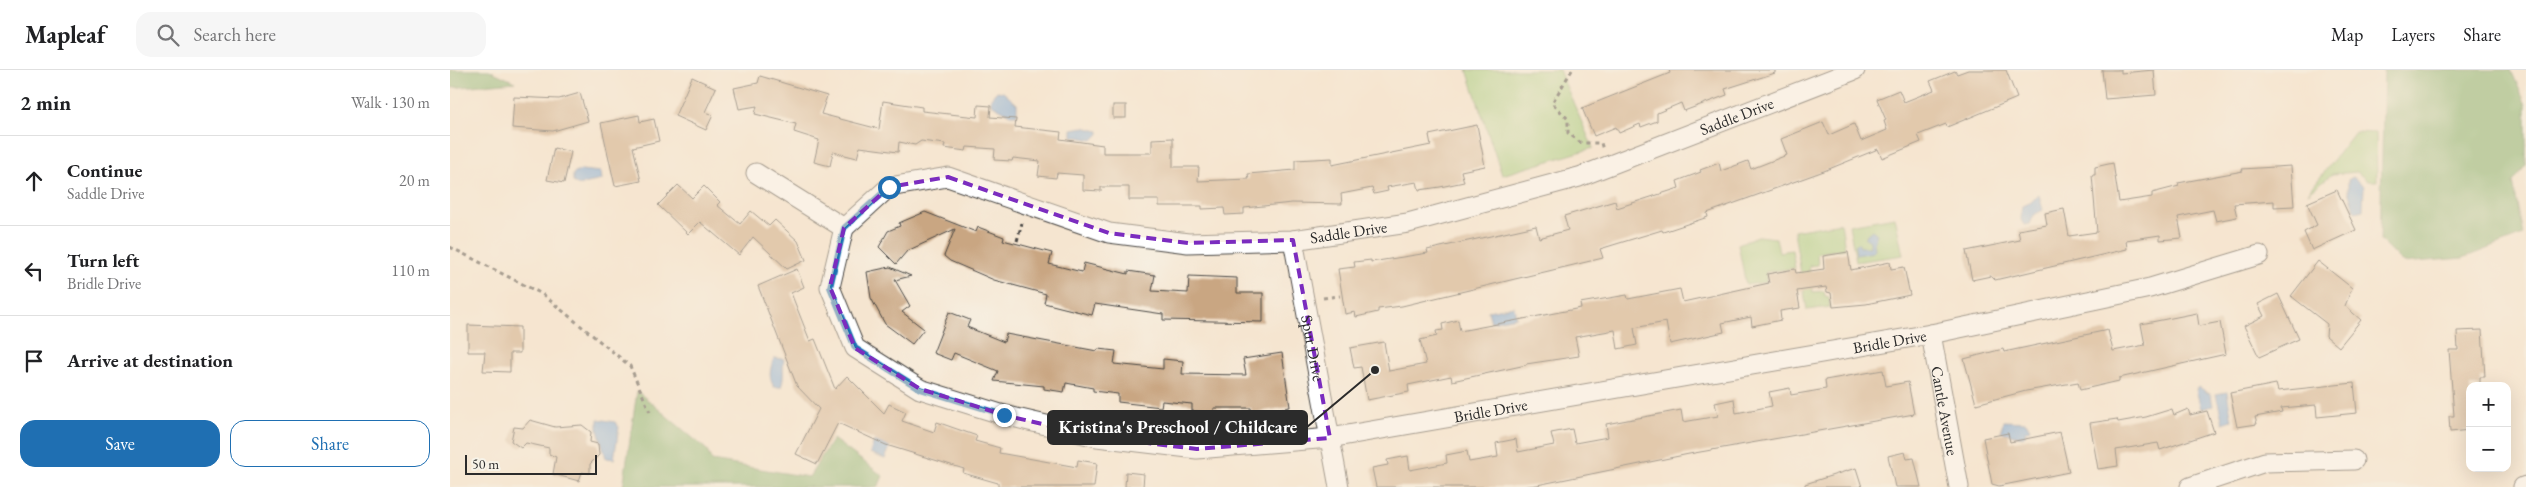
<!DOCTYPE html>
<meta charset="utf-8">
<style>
body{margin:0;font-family:"EB Garamond",serif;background:#f6f6f6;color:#202124}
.controls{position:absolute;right:15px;bottom:15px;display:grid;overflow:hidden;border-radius:10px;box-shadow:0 5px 20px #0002}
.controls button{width:45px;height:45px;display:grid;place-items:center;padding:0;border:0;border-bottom:1px solid #e0e0e0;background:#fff;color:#202124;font:25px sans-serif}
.scale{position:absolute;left:15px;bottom:12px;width:132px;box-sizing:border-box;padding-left:5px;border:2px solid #2b2b2b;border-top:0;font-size:14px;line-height:18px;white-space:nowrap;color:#2b2b2b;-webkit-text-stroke:4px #f7f3e8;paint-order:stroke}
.stop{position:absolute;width:15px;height:15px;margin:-11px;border:4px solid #1f6fb2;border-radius:50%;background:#fff}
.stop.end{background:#1f6fb2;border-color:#fff;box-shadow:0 1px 5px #0008}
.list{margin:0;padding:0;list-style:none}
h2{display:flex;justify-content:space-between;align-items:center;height:65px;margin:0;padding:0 20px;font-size:21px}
h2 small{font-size:16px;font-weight:400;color:#757577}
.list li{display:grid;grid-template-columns:32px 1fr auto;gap:15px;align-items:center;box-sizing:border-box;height:90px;padding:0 20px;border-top:1px solid #e0e0e0}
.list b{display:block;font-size:19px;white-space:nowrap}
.list p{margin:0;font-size:16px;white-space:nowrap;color:#757577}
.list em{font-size:16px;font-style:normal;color:#757577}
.actions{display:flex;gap:10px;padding:15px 20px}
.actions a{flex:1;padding:11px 0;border:1px solid #1f6fb2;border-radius:15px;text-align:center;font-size:18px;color:#1f6fb2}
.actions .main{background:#1f6fb2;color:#fff}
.icon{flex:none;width:28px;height:28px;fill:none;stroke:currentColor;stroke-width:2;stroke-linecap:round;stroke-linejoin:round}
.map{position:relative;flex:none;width:2076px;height:417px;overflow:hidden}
header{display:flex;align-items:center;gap:30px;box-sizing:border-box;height:70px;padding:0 25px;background:#fff;border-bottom:1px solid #e0e0e0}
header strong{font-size:24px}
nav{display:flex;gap:28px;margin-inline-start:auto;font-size:18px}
.search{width:350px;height:45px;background:#f6f6f6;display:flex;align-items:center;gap:12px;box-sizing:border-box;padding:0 18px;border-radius:15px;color:#757577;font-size:19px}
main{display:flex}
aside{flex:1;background:#fff}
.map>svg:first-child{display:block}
.green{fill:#9ecc7a;stroke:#647c52}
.forest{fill:#7eb06a;stroke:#546e4a}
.water{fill:#6ca1d9;stroke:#4c6682}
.building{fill:#c9a682}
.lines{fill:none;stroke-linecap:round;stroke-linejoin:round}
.street-casing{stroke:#494744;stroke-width:21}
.path{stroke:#494744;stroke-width:3;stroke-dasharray:4 4;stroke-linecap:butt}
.street{stroke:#fff;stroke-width:19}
.route{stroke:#1f6fb2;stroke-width:6}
.marked{fill:none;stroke:#7b2cbf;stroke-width:4;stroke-dasharray:10 6;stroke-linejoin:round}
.labels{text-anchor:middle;stroke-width:5;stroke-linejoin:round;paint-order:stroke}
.street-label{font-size:16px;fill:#2b2b2b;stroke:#f7f3e8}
.leader{fill:none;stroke:#2b2b2b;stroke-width:2}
.callout-dot{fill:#2b2b2b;stroke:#f7f3e8;stroke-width:2}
.callout{fill:#2b2b2b;stroke:#2b2b2b;stroke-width:2}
.callout-label{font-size:18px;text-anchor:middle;font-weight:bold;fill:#fff}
</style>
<header>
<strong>Mapleaf</strong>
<div class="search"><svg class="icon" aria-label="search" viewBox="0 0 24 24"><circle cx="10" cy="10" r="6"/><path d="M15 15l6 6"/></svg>Search here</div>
<nav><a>Map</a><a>Layers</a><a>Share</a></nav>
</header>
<main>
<aside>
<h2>2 min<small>Walk · 130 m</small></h2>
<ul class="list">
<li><svg class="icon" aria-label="ahead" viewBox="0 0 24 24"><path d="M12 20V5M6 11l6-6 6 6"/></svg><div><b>Continue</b><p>Saddle Drive</p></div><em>20 m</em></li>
<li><svg class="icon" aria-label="left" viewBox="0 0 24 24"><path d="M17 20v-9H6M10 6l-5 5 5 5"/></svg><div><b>Turn left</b><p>Bridle Drive</p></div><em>110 m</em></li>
<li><svg class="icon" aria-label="arrive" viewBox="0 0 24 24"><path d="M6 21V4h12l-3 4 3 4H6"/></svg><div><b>Arrive at destination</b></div></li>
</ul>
<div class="actions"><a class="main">Save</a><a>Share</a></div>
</aside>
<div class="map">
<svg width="2076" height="417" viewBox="0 0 2076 417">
<rect width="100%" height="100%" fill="#f7f3e8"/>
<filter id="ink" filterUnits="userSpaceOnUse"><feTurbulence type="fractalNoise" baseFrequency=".02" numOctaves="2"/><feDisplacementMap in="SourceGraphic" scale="10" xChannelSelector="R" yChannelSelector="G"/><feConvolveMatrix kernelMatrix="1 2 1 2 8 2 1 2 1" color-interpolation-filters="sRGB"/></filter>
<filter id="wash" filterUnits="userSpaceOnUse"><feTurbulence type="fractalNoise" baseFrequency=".0096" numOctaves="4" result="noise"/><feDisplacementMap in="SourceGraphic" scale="20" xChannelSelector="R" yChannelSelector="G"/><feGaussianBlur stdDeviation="1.12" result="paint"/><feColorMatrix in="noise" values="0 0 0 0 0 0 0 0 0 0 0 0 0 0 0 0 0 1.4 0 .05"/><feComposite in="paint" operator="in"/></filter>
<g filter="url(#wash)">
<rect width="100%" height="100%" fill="#f5e5d0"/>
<g class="green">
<polygon points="1017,0 1109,0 1143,78 1052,105"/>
<polygon points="1905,62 1926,63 1927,111 1918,111 1907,102 1882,104 1858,123"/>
<polygon points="1445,147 1453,185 1406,192 1399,155"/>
<polygon points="1391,153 1395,179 1367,183 1368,195 1359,196 1363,222 1374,221 1375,226 1379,227 1380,237 1357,240 1344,161"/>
<polygon points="1308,166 1326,168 1329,182 1342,180 1345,198 1316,202 1316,212 1296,215 1288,174"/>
</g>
<g class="forest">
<polygon points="0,0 39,0 65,12 0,18"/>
<polygon points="1934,0 2061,0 2076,35 2076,95 2063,112 2073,165 2013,188 1953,193 1930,170"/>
<polygon points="187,321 256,379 262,391 359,407 383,369 433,406 429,415 426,417 173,417"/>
</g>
<g class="water">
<polygon points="547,21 553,22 567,34 567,45 561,45 541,34 541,28"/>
<polygon points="633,57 649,61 649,64 643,70 622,66 622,59"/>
<polygon points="131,100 151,102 152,110 128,115 123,112 123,104"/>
<polygon points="1903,107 1914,116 1913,140 1905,142 1898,121 1898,110"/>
<polygon points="1589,125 1593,140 1584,145 1580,154 1574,155 1571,150 1572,136 1580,133"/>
<polygon points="1422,160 1427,164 1424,172 1425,179 1423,182 1406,185 1405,175 1408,173 1410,177 1420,177 1420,171 1414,167"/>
<polygon points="1064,236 1066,247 1041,252 1038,241"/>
<path d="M 324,288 L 334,289 C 332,299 335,307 331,317 L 324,317 C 318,307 320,299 324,288 Z"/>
<polygon points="1749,317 1761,325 1763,336 1751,339 1746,319"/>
<polygon points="1777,322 1782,350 1773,353 1766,324"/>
<polygon points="148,349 165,352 169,357 164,389 156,388 148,360"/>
<polygon points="1553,351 1576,352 1580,359 1575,361 1576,364 1573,367 1551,362"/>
<polygon points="424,371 440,377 435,389 420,383"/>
</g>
<g id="blocks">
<g class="building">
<polygon points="1219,0 1325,0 1325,3 1275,19 1277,25 1234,41 1231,33 1207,43 1207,51 1191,57 1190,54 1169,63 1166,57 1144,66 1132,38 1220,3"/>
<polygon points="1518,0 1556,0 1567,28 1497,57 1496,54 1468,65 1471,72 1432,88 1428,79 1374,101 1257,143 1258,147 1213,162 1212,160 1150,179 1153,188 952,236 928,239 928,242 906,247 905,242 895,244 888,199 905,197 904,192 921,190 921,192 978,183 977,180 1086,156 1089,168 1118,160 1114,146 1165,131 1167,138 1201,127 1229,118 1227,111 1251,102 1250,100 1269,93 1271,101 1298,91 1301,99 1337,85 1331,69 1373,52 1379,65 1404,54 1411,71 1437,60 1434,51 1436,50 1427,29 1449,20 1454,32 1484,20 1480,11 1505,1 1507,4"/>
<polygon points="1652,0 1671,0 1671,3 1704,0 1706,25 1655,29"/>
<polygon points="310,6 377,26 371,44 429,59 433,31 472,37 472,41 527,47 528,35 541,36 540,47 566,49 565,57 611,62 610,69 653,75 653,83 702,83 702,69 723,68 723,97 749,97 748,111 799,109 798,104 845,100 845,90 882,88 882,95 981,75 979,65 1027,55 1035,96 1011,101 1014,112 990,117 969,120 967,112 937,117 938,121 924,124 922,118 891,124 892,134 842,133 794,138 794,144 775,145 774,138 752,139 752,136 709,136 709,130 679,130 679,117 651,117 651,121 633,120 633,105 607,103 606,108 588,106 590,91 563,88 562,91 544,90 545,79 517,77 516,81 494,78 495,74 471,71 465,75 449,72 448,82 410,77 407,88 383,82 380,96 364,92 369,70 344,62 346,54 305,44 307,36 289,39 284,18 308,13"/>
<polygon points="242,7 266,18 255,42 263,45 256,60 225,46"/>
<polygon points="130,23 138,51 103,61 62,58 64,27 109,29"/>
<rect x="663" y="35" width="13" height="13"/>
<polygon points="189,45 190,52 204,49 209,71 183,77 191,111 165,116 151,53"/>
<polygon points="104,78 121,82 114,113 97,110"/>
<polygon points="1663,93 1669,132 1702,127 1702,123 1729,116 1728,113 1793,101 1792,99 1841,96 1844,136 1824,137 1824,131 1784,134 1787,147 1766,151 1763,140 1728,147 1732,168 1710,170 1710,165 1676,170 1677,179 1545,210 1541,206 1522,210 1516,181 1570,170 1568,160 1597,155 1595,143 1614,139 1619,166 1647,162 1642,105 1645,105 1645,97"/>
<polygon points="228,115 242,128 254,116 270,132 267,135 290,154 301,141 319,156 325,150 348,171 356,190 337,199 303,167 289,185 250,152 238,164 208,135"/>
<polygon points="1887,120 1906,160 1862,180 1854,162 1867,155 1857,133"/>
<polygon points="475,142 526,162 528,157 554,167 553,170 602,183 599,194 632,202 634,193 678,204 678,201 705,205 702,221 738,223 739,206 787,208 787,223 813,223 813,252 713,250 713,244 645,234 642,245 594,233 596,224 544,210 500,191 494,186 505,159 457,181 446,194 429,177 438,161 450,156 449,153"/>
<polygon points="1398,182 1401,200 1440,192 1441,199 1454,197 1460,225 1416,234 1383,237 1381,223 1377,222 1376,217 1347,221 1350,238 1330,241 1331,250 1302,256 1301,247 1272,253 1274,262 1220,274 1216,252 1184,258 1187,275 1168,279 1165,260 1125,267 1129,286 1076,294 1076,295 1002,311 1001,306 958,315 959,322 917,330 911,297 904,298 900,278 934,272 939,301 976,294 970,270 987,266 986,261 993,260 992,254 1008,250 1010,261 1131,238 1130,233 1177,225 1178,229 1230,219 1233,232 1319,213 1317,204 1345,199 1346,203 1374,199 1373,186"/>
<polygon points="1868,191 1902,218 1895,236 1911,250 1889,277 1876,266 1877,254 1841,226"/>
<polygon points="440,197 461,206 445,210 460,236 452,242 474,259 462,274 435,254 421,228 417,202"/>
<polygon points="347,199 354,217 341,223 360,271 365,269 385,319 397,306 434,343 439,334 456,342 452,351 484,362 487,352 504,358 527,366 525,371 550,378 549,383 627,397 628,390 647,393 644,417 548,417 548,413 513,403 514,399 436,375 388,353 367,394 346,384 369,339 347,316 308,216"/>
<polygon points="1828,224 1849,269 1809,287 1794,256 1814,246 1808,234"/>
<polygon points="499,242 520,250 517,257 554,272 556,264 647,281 648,279 666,281 664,294 713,299 713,289 733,291 732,304 796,305 793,289 832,283 840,337 802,343 801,338 764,338 764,342 742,341 742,334 712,331 711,337 668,332 668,324 643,321 643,318 616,313 614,322 594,319 594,316 544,311 548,301 504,283 501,290 483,283"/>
<polygon points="1747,243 1749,256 1770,252 1776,284 1669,308 1669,311 1630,320 1628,312 1576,321 1526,334 1514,289 1553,279 1554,282 1658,260 1663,281 1695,275 1691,254"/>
<polygon points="18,255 70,257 70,283 60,283 60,302 33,301 35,282 18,282"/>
<polygon points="2032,260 2035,307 2030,307 2030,316 2020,316 2020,360 2000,362 1999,346 2004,346 1999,280 2008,280 2007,261"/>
<polygon points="1433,300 1436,316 1458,312 1464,344 1239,384 1087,415 1070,417 926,417 922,398 938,395 937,390 958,386 960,400 997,393 996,385 1017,381 1019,392 1048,387 1046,373 1066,369 1068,382 1104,375 1101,363 1122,359 1125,373 1158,367 1156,354 1231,340 1233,352 1268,346 1265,333 1284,329 1286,343 1322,336 1319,322 1340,318 1341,325 1376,319 1375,310"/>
<polygon points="1904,313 1907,343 1867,347 1866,335 1831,338 1832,342 1805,347 1807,354 1787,357 1780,323 1826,314 1828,321"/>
<polygon points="1722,339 1724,345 1738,339 1740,345 1757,341 1764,362 1710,380 1708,373 1666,380 1668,396 1648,399 1640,353 1667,349 1668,352 1696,347"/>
<polygon points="80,350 105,357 132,355 141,362 140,372 148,374 149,385 140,394 140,403 132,402 129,411 103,404 106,387 99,384 99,378 76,373 71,378 61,371 64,357 73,358"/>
<polygon points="1610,362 1619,402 1549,416 1542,414 1533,368 1558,363 1560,372"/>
<polygon points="1455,382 1457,389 1464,388 1471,417 1445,417 1438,386"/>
<polygon points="1406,398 1412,417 1355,417 1355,414"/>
<polygon points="676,402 694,404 693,417 675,417"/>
</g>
</g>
</g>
<g filter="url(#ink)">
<use href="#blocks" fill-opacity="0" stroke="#494744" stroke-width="1"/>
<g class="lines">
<defs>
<g id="street">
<polyline points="306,103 394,158"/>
<path id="s1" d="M 394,158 L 380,217 L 405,278 L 470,319 L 554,345 L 647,367 L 747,379 L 880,368 L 1481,264 L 1700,218 L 1809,185"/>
<path id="s2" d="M 394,158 L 439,117 L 498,107 L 659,163 L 738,173 L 843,170 L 958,153 L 1129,107 L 1405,0"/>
<path id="s3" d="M 843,170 L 889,417"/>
<path id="s4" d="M 1481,264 L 1509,417"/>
<polyline points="1740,417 1815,392 1904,390"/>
<polyline points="2073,417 2076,416"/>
</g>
</defs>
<use href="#street" class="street-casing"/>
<g class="path">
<polyline points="1122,0 1102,33 1118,49 1118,63 1131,73 1151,73 1153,80"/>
<polyline points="567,171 572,153"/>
<polyline points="0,177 92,224 180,296 200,342"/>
<polyline points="873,228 890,226"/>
</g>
<use href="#street" class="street"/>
</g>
</g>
<g class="lines" filter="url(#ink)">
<polyline class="route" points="439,117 394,158 380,217 405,278 470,319 554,345"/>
</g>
<path d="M0 0H2076V417H0ZM 498,107 L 659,163 L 738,173 L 843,170 L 880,368 L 747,379 L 647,367 L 554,345 L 470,319 L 405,278 L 380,217 L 394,158 L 439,117 Z" fill="#f5e5d0" fill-opacity=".55" fill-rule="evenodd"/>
<path class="marked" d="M 498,107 L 659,163 L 738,173 L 843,170 L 880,368 L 747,379 L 647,367 L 554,345 L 470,319 L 405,278 L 380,217 L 394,158 L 439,117 Z"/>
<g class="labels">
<g class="street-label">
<text dy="6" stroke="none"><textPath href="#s2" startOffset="938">Saddle Drive</textPath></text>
<text dy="6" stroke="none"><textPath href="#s2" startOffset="532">Saddle Drive</textPath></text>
<text dy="6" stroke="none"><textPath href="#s1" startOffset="1189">Bridle Drive</textPath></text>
<text dy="6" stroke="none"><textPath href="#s3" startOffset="110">Spur Drive</textPath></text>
<text dy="6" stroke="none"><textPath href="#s1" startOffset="784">Bridle Drive</textPath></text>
<text dy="6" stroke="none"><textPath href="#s4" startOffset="78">Cantle Avenue</textPath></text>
</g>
</g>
<path class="leader" d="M925 300L857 357"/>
<circle class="callout-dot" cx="925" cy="300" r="5"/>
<rect class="callout" x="598" y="341" width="259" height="33" rx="5"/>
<g class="callout-label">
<text x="728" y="363">Kristina's Preschool / Childcare</text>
</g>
</svg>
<div class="controls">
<button>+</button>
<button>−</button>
</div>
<div class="scale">50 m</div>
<div class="stop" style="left:439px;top:117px"></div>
<div class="stop end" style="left:554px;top:345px"></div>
</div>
</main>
